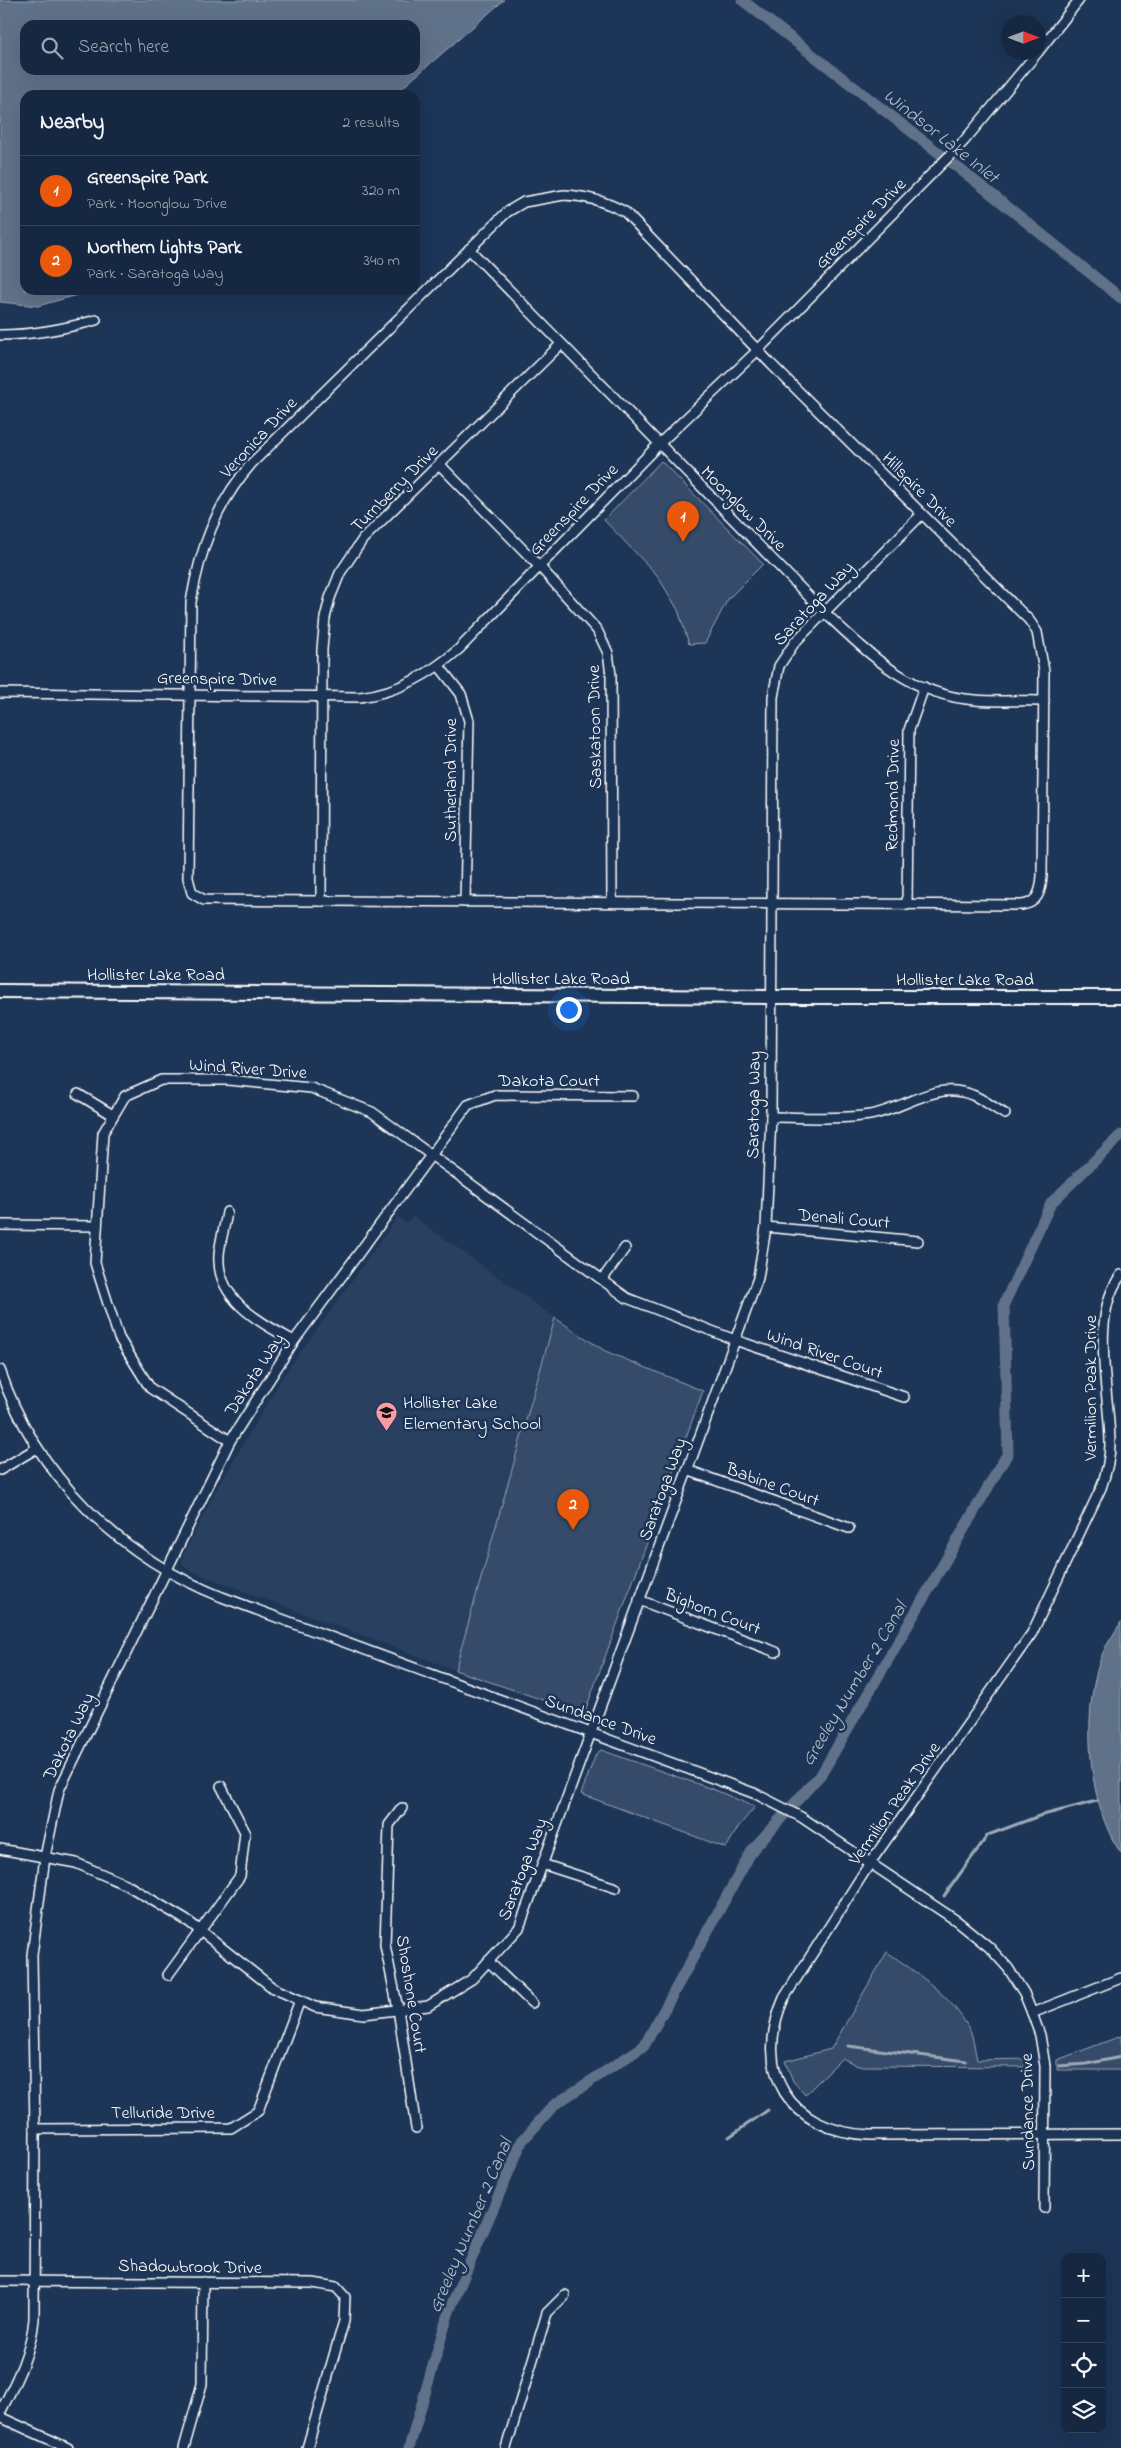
<!DOCTYPE html>
<meta charset="utf-8">
<style>
body{margin:0;font-family:"Indie Flower",sans-serif;background:#23344c;color:#f1f3f6}
.controls{position:absolute;right:15px;bottom:15px;display:grid;overflow:hidden;border-radius:10px;box-shadow:0 5px 20px #0002}
.controls button{width:45px;height:45px;display:grid;place-items:center;padding:0;border:0;border-bottom:1px solid #35445a;background:#162841;color:#f1f3f6;font:25px sans-serif}
.compass{position:absolute;left:1001px;top:15px;width:45px;height:45px;border-radius:50%;background:#162841;box-shadow:0 5px 20px #0002;rotate:90deg}
.you{position:absolute;left:568px;top:1009px;width:18px;height:18px;margin:-12px;border:4px solid #fff;border-radius:50%;background:#1a73e8;box-shadow:0 0 0 8px #1a73e833}
.badge{display:grid;place-items:center;width:32px;height:32px;border-radius:50%;background:#ea580c;color:#fff;font-size:16px;font-weight:700}
.pin{position:absolute;translate:-50% -41px;filter:drop-shadow(0 1px 2px #0008)}
.pin::after{content:'';position:absolute;top:26px;width:18px;height:15px;background:inherit;clip-path:polygon(0 0,100% 0,50% 100%)}
.list{margin:0;padding:0;list-style:none}
h2{display:flex;justify-content:space-between;align-items:center;height:65px;margin:0;padding:0 20px;font-size:21px}
h2 small{font-size:16px;font-weight:400;color:#9ea6b1}
.list li{display:grid;grid-template-columns:32px 1fr auto;gap:15px;align-items:center;box-sizing:border-box;height:70px;padding:0 20px;border-top:1px solid #35445a}
.list b{display:block;font-size:19px;white-space:nowrap}
.list p{margin:0;font-size:16px;white-space:nowrap;color:#9ea6b1}
.list em{font-size:16px;font-style:normal;color:#9ea6b1}
.icon{flex:none;width:28px;height:28px;fill:none;stroke:currentColor;stroke-width:2;stroke-linecap:round;stroke-linejoin:round}
.map{position:relative;flex:none;width:1121px;height:2448px;overflow:hidden}
.search{position:absolute;background:#162841;box-shadow:0 5px 20px #0002;left:20px;top:20px;width:400px;height:55px;display:flex;align-items:center;gap:12px;box-sizing:border-box;padding:0 18px;border-radius:15px;color:#9ea6b1;font-size:19px}
.panel{position:absolute;background:#162841;box-shadow:0 5px 20px #0002;left:20px;top:90px;width:400px;height:205px;border-radius:15px}
.map>svg:first-child{display:block}
.built{fill:#2a4161}
.green{fill:#364b69;stroke:#9aa5b4}
.water{fill:#617289;stroke:#a0aab8;fill-rule:evenodd}
.lines{fill:none;stroke-linecap:round;stroke-linejoin:round}
.stream{stroke:#a0aab8;stroke-width:3}
.canal{stroke:#617289;stroke-width:11}
.street-casing{stroke:#fff;stroke-width:12}
.secondary-casing{stroke:#fff;stroke-width:16}
.street{stroke:#1d3557;stroke-width:9}
.secondary{stroke:#1d3557;stroke-width:12}
.labels{text-anchor:middle;stroke-width:5;stroke-linejoin:round;paint-order:stroke}
.street-label{font-size:18px;fill:#fff;stroke:#1d3557}
.poi-label{font-size:18px;fill:#fff;stroke:#1d3557;text-anchor:start}
.water-label{font-size:19px;font-style:italic;fill:#b8c0ca;stroke:#1d3557}
</style>
<div class="map">
<svg width="1121" height="2448" viewBox="0 0 1121 2448">
<rect width="100%" height="100%" fill="#1d3557"/>
<filter id="ink" filterUnits="userSpaceOnUse"><feTurbulence type="fractalNoise" baseFrequency=".02" numOctaves="2"/><feDisplacementMap in="SourceGraphic" scale="10" xChannelSelector="R" yChannelSelector="G"/><feConvolveMatrix kernelMatrix="1 2 1 2 8 2 1 2 1" color-interpolation-filters="sRGB"/></filter>
<g filter="url(#ink)">
<polygon class="built" points="413,1216 555,1318 455,1670 191,1571 183,1565 182,1558 215,1492 284,1375 398,1217 406,1223"/>
<g class="green">
<polygon points="661,461 763,564 728,599 705,643 689,644 678,610 657,575 604,520"/>
<polygon points="555,1318 605,1351 703,1391 584,1714 455,1670"/>
<polygon points="601,1750 715,1790 755,1807 739,1826 726,1848 581,1794 596,1754"/>
<path d="M 887,1952 C 917,1973 955,1998 971,2033 C 974,2041 975,2051 977,2060 L 1030,2059 L 1032,2067 L 858,2066 L 842,2058 L 805,2095 L 793,2081 L 785,2061 L 831,2049 Z"/>
<polygon points="1121,2036 1121,2070 1057,2070 1057,2060"/>
</g>
<g class="water">
<path d="M 0,0 L 504,0 L 394,95 L 25,95 L 25,290 L 95,290 L 38,306 L 0,302 ZM 25,25 L 415,25 L 415,70 L 25,70 Z"/>
<path d="M 1121,1622 L 1121,1853 C 1086,1806 1080,1702 1105,1648 C 1110,1639 1116,1631 1121,1622 Z"/>
</g>
<g class="lines">
<g class="stream">
<polyline points="944,1896 988,1835 1039,1816 1097,1801"/>
<polyline points="848,2046 966,2061"/>
<polyline points="1059,2066 1086,2064 1121,2057"/>
<polyline points="729,2137 768,2110"/>
</g>
<g class="canal">
<polyline points="742,0 984,188 1121,298"/>
<polyline points="409,2448 449,2311 522,2141 554,2105 644,2046 753,1849 822,1773 1008,1453 1004,1304 1051,1203 1121,1135"/>
</g>
<defs>
<g id="street">
<polyline points="1038,52 1079,0"/>
<path d="M 564,195 C 587,196 605,201 625,212 L 771,364 L 1029,620 L 1037,632 L 1044,671 L 1042,876 C 1041,891 1038,903 1022,905 L 321,901 L 204,900 L 192,893 L 188,878 L 191,602 C 200,549 216,504 252,463 L 507,212 L 524,202 Z"/>
<path d="M 469,249 L 823,611 C 869,654 909,695 975,700 C 998,702 1021,700 1044,701"/>
<path d="M 0,335 C 34,335 64,329 96,320"/>
<polyline points="440,465 540,567 597,630 608,653 611,675 612,902"/>
<polyline points="439,666 461,694 469,721 465,902"/>
<path d="M 0,693 L 360,697 C 399,692 430,674 459,649 L 659,444 L 758,350 L 964,141 L 1038,52"/>
<polyline points="321,901 322,649 325,618 330,598 340,573 363,539 561,344"/>
<polyline points="907,905 909,730 924,687"/>
<polyline points="78,1094 113,1115"/>
<path d="M 771,1117 C 803,1117 837,1120 870,1115 C 905,1109 935,1080 972,1095 C 983,1099 994,1108 1005,1114"/>
<path d="M 227,1212 C 225,1226 220,1241 219,1255 C 216,1300 260,1322 294,1341"/>
<polyline points="0,1225 97,1226"/>
<polyline points="766,1227 918,1241"/>
<path d="M 1121,1275 C 1089,1316 1110,1394 1110,1444 C 1110,1459 1106,1474 1101,1488 L 1032,1633 L 870,1863 L 784,1998 C 752,2071 789,2132 870,2135 L 1121,2134"/>
<polyline points="602,1280 625,1248"/>
<path d="M 0,1370 C 36,1476 119,1556 222,1597 L 756,1794 L 801,1817 L 957,1921 L 989,1947 L 1008,1968 L 1024,1993 L 1032,2013 L 1040,2035 L 1045,2066 L 1044,2208"/>
<polyline points="230,1441 150,1388 119,1338 95,1263 103,1133 125,1096 161,1080 228,1080 311,1088 372,1112 627,1298 735,1340 904,1397"/>
<polyline points="0,1470 37,1448"/>
<polyline points="687,1470 849,1528"/>
<polyline points="639,1600 776,1652"/>
<polyline points="402,1808 389,1825 385,1945 398,2009 416,2128"/>
<polyline points="0,1849 76,1863 127,1885 189,1922 273,1988 315,2007 364,2014 428,2006 472,1979 519,1928 758,1278 766,1227 771,1117 773,697 779,666 795,642 922,514"/>
<polyline points="542,1864 616,1888"/>
<polyline points="488,1961 532,2003"/>
<polyline points="168,1975 240,1876 245,1832 221,1786"/>
<polyline points="1032,2013 1121,1978"/>
<polyline points="35,2129 231,2128 258,2111 300,2000"/>
<polyline points="0,2281 313,2283 336,2287 345,2297 344,2321 307,2448"/>
<path d="M 0,2413 C 15,2383 31,2354 34,2319 L 35,2129 L 32,1955 L 45,1857 L 59,1790 L 230,1441 L 294,1341 L 468,1105 L 495,1095 L 633,1096"/>
<polyline points="0,2417 68,2448"/>
<polyline points="184,2448 202,2384 203,2282"/>
<polyline points="506,2448 547,2313 565,2295"/>
</g>
<polyline id="secondary" points="0,991 771,997 1121,997"/>
</defs>
<use href="#street" class="street-casing"/>
<use href="#secondary" class="secondary-casing"/>
<use href="#street" class="street"/>
<use href="#secondary" class="secondary"/>
</g>
</g>
<defs>
<symbol id="school-pin" viewBox="-11 -11 22 30"><path d="M0 17L-7.5 6A9.5 9.5 0 1 1 7.5 6Z" fill="#ff9aa2" stroke="#1d3557"/><path d="M0-5L7-2L0 1L-7-2ZM-4 1L0 2.5L4 1V4Q0 6-4 4Z" fill="#111"/></symbol>
</defs>
<g fill-rule="evenodd">
<use href="#school-pin" x="374" y="1400" width="25" height="34"/>
</g>
<g class="labels">
<g class="street-label">
<text transform="translate(860 223) rotate(-45)" y="6">Greenspire Drive</text>
<text transform="translate(258 437) rotate(-47)" y="6">Veronica Drive</text>
<text transform="translate(394 488) rotate(-45)" y="6">Turnberry Drive</text>
<text transform="translate(920 489) rotate(45)" y="6">Hillspire Drive</text>
<text transform="translate(744 508) rotate(45)" y="6">Moonglow Drive</text>
<text transform="translate(573 509) rotate(-46)" y="6">Greenspire Drive</text>
<text transform="translate(813 603) rotate(-47)" y="6">Saratoga Way</text>
<text transform="translate(217 678) rotate(1)" y="6">Greenspire Drive</text>
<text transform="translate(594 727) rotate(-91)" y="6">Saskatoon Drive</text>
<text transform="translate(450 780) rotate(-90)" y="6">Sutherland Drive</text>
<text transform="translate(892 795) rotate(-89)" y="6">Redmond Drive</text>
<text x="156" y="980">Hollister Lake Road</text>
<text x="561" y="984">Hollister Lake Road</text>
<text x="965" y="985">Hollister Lake Road</text>
<text transform="translate(248 1068) rotate(4)" y="6">Wind River Drive</text>
<text x="549" y="1086">Dakota Court</text>
<text transform="translate(753 1105) rotate(-89)" y="6">Saratoga Way</text>
<text transform="translate(844 1218) rotate(5)" y="6">Denali Court</text>
<text transform="translate(825 1353) rotate(19)" y="6">Wind River Court</text>
<text transform="translate(254 1374) rotate(-57)" y="6">Dakota Way</text>
<text transform="translate(1090 1388) rotate(-90)" y="6">Vermilion Peak Drive</text>
<text transform="translate(773 1484) rotate(20)" y="6">Babine Court</text>
<text transform="translate(662 1489) rotate(-70)" y="6">Saratoga Way</text>
<text transform="translate(713 1611) rotate(21)" y="6">Bighorn Court</text>
<text transform="translate(601 1719) rotate(20)" y="6">Sundance Drive</text>
<text transform="translate(68 1736) rotate(-64)" y="6">Dakota Way</text>
<text transform="translate(894 1803) rotate(-55)" y="6">Vermilion Peak Drive</text>
<text transform="translate(522 1869) rotate(-69)" y="6">Saratoga Way</text>
<text transform="translate(412 1994) rotate(81)" y="6">Shoshone Court</text>
<text x="163" y="2118">Telluride Drive</text>
<text transform="translate(1027 2112) rotate(-91)" y="6">Sundance Drive</text>
<text transform="translate(190 2266) rotate(1)" y="6">Shadowbrook Drive</text>
</g>
<g class="poi-label">
<text x="403" y="1408">Hollister Lake<tspan x="403" dy="21">Elementary School</tspan></text>
</g>
<g class="water-label">
<text transform="translate(942 135) rotate(38)" y="7">Windsor Lake Inlet</text>
<text transform="translate(853 1683) rotate(-59)" y="7">Greeley Number 2 Canal</text>
<text transform="translate(469 2225) rotate(-67)" y="7">Greeley Number 2 Canal</text>
</g>
</g>
</svg>
<div class="controls">
<button>+</button>
<button>−</button>
<button><svg class="icon" aria-label="locate" viewBox="0 0 24 24"><circle cx="12" cy="12" r="6"/><path d="M12 2v4M12 18v4M2 12h4M18 12h4"/></svg></button>
<button><svg class="icon" aria-label="layers" viewBox="0 0 24 24"><path d="M12 4l9 5-9 5-9-5zM3 14l9 5 9-5"/></svg></button>
</div>
<svg class="compass" viewBox="-18 -18 36 36"><path d="M0-13l5 13h-10z" fill="#e53935"/><path d="M0 13l5-13h-10z" fill="#9ea6b1"/></svg>
<div class="you"></div>
<div class="pin badge" style="left:683px;top:542px">1</div>
<div class="pin badge" style="left:573px;top:1530px">2</div>
<div class="search"><svg class="icon" aria-label="search" viewBox="0 0 24 24"><circle cx="10" cy="10" r="6"/><path d="M15 15l6 6"/></svg>Search here</div>
<section class="panel">
<h2>Nearby<small>2 results</small></h2>
<ul class="list">
<li><span class="badge">1</span><div><b>Greenspire Park</b><p>Park · Moonglow Drive</p></div><em>320 m</em></li>
<li><span class="badge">2</span><div><b>Northern Lights Park</b><p>Park · Saratoga Way</p></div><em>340 m</em></li>
</ul>
</section>
</div>
